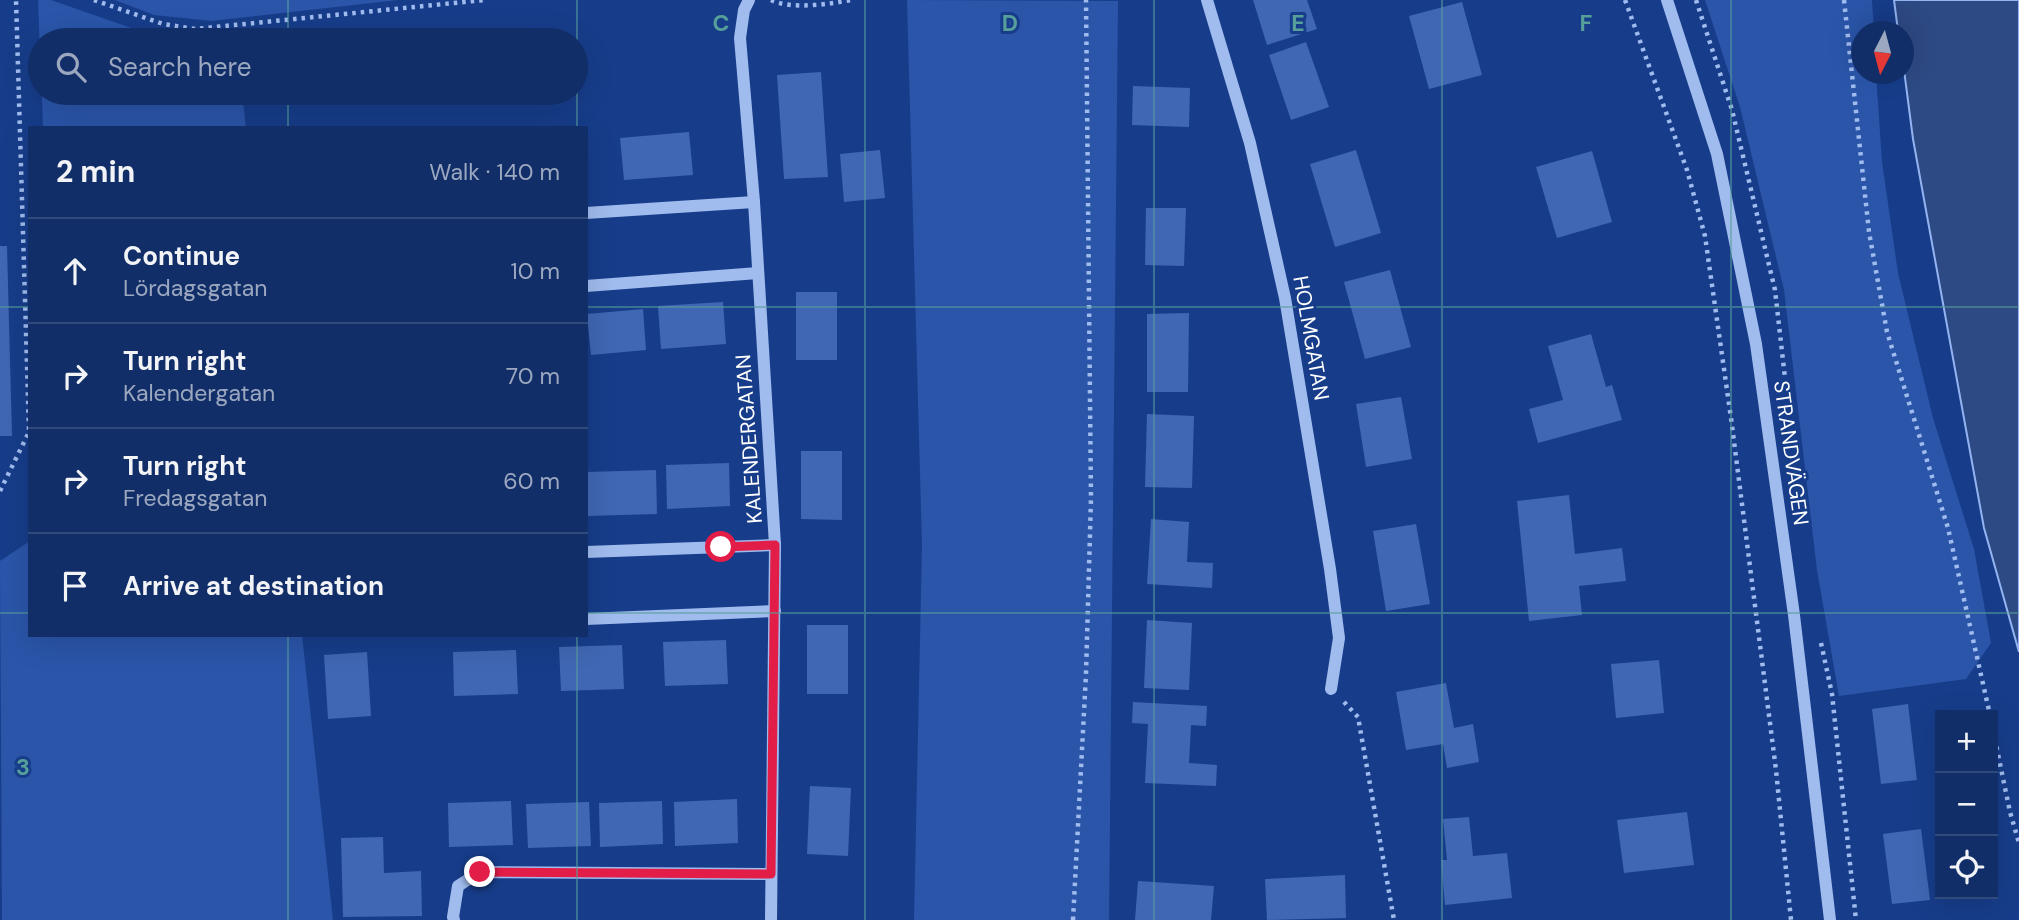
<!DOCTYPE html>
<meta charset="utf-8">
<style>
body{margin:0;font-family:"DM Sans",sans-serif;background:#1a366e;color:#f1f3f6}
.controls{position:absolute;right:21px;bottom:21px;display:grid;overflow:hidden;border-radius:0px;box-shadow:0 7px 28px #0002}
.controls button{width:63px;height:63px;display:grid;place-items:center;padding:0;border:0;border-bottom:2px solid #304a7c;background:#112e68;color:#f1f3f6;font:35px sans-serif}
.compass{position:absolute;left:1851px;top:21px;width:63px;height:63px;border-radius:50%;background:#112e68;box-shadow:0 7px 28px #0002;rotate:186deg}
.stop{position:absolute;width:21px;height:21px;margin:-16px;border:5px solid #e11d48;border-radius:50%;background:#fff}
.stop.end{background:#e11d48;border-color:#fff;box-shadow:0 2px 7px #0008}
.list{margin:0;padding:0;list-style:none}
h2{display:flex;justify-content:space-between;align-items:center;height:91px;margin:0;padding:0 28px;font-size:30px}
h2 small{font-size:23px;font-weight:400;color:#9ca8c0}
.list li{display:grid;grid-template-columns:46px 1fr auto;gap:21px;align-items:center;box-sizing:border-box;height:105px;padding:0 28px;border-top:2px solid #304a7c}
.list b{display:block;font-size:26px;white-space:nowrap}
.list p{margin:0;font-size:23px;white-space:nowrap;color:#9ca8c0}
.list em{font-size:23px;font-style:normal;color:#9ca8c0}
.icon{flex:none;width:38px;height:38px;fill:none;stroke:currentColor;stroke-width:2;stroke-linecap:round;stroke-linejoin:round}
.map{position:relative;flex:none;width:2019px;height:920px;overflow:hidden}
.search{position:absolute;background:#112e68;box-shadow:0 7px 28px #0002;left:28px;top:28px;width:560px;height:77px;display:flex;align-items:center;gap:18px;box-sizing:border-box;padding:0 24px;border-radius:38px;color:#9ca8c0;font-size:26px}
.panel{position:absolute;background:#112e68;box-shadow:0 7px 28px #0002;left:28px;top:126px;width:560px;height:511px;border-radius:0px}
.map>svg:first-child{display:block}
.green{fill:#2a55a9}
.water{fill:#2e4a84;stroke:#93b4f1;stroke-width:2}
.building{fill:#4067b3}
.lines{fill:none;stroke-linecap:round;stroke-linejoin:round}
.path{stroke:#a0bbee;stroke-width:4.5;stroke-dasharray:3.5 5;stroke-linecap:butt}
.minor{stroke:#a0bbee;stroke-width:12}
.route{stroke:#e11d48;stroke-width:9}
.grid{fill:none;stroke:#579f9a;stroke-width:2;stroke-opacity:0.55}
.labels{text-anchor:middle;stroke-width:6;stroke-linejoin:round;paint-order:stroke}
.street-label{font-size:21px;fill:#fff;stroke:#173d8a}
.grid-label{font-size:23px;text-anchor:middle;font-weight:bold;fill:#579f9a;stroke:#173d8a;stroke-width:6;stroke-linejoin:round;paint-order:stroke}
</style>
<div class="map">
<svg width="2019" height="920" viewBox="0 0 2019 920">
<rect width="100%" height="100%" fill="#173d8a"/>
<g class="green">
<polygon points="38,0 51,0 137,30 184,40 40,40 40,52"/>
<polygon points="115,0 398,0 211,21 154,15"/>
<polygon points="907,0 1118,1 1109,920 914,920 922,546"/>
<polygon points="1705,0 1872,0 1874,31 1862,32 1862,74 1876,74 1882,162 1898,273 1933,418 1974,549 1991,643 1966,679 1839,696 1817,570 1784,290 1740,107"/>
<polygon points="42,93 242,93 246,128 43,128"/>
<polygon points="30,541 30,635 302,635 333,920 2,920 0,561"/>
</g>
<polygon class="water" points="1894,0 2019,0 2019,652 1984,528 1913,139 1904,70 1904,32 1898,31"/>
<g class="building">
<polygon points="1253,0 1307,0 1317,29 1267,45"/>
<polygon points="1462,2 1482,75 1429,89 1409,16"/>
<polygon points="1306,42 1329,107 1291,120 1269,55"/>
<polygon points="821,72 828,177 784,179 777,75"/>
<polygon points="1133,86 1190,88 1189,127 1132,125"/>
<polygon points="689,132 693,175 624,180 620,138"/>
<polygon points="880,150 885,198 844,202 840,154"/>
<polygon points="1356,150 1381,233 1335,247 1310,164"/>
<polygon points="1592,151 1612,222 1557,238 1536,167"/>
<polygon points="1146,208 1186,208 1184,266 1145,265"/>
<polygon points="0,246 7,246 12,436 0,436"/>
<polygon points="1390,270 1411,347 1365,359 1344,282"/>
<rect x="796" y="292" width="41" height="68"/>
<polygon points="723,302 726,344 661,349 658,306"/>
<polygon points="643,309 646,350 591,355 587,314"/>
<polygon points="1189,313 1188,392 1147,392 1147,314"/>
<polygon points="1591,334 1606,387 1612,385 1622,420 1538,443 1529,409 1563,400 1548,346"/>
<polygon points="1401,397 1412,459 1366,467 1356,404"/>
<polygon points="1147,414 1194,416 1192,488 1145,487"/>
<polygon points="801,451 842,451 842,520 801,519"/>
<polygon points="729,463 730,506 667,509 666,465"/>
<polygon points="656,470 657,514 586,516 586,472"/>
<polygon points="1569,495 1575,554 1622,548 1626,581 1579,586 1582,615 1529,621 1517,501"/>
<polygon points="1151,519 1189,522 1187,562 1213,563 1212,588 1147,584"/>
<polygon points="1416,524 1430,604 1386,611 1373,531"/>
<polygon points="1147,620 1192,623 1189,690 1144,688"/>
<rect x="807" y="625" width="41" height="69"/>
<polygon points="726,640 728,684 665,686 663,642"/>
<polygon points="622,645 624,689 561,691 559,647"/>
<polygon points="516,650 518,694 454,696 453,652"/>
<polygon points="367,652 371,716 328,719 324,655"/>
<polygon points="1659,660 1664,713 1616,718 1611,664"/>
<polygon points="1446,683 1454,728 1473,724 1479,762 1447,768 1443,744 1406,750 1396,692"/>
<polygon points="1133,702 1207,706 1206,726 1191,725 1189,763 1217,765 1216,786 1145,783 1148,724 1132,723"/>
<polygon points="1908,704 1917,780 1881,784 1872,709"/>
<polygon points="810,786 851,788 848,856 807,854"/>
<polygon points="737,799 738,843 675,846 674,802"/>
<polygon points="511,801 513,845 449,847 448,803"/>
<polygon points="662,801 663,844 600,847 599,803"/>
<polygon points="589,802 591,846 528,848 526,804"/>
<polygon points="1687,812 1694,865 1624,873 1617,820"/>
<polygon points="1469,817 1473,856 1507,853 1512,898 1445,905 1441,860 1447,860 1443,819"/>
<polygon points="1921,829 1930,900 1892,904 1883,834"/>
<polygon points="383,837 384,873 421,871 422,916 343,917 341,838"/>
<polygon points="1345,875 1346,918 1267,920 1265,879"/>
<polygon points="1138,881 1214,886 1211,920 1135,920"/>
</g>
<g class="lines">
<g class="path">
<polyline points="94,0 163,24 195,29 484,0"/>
<path d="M 771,0 C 792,10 829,4 851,0"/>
<polyline points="1625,0 1687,170 1705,236 1731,418 1776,770 1791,920"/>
<polyline points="1696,0 1732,110 1775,290 1785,378"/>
<polyline points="1844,0 1869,232 1887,332 1948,528 1990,715"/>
<polyline points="0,491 29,432 16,0"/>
<polyline points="1821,643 1832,694 1856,920"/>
<polyline points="1344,702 1358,717 1394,920"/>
<polyline points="1993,730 2010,812 2019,843"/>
<polyline points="1073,920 1086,674 1091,498 1086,0"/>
</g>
<g class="minor">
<polyline points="749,0 744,10 740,38 754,202 775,545 771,920"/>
<polyline points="1207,0 1250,143 1285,298 1330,569 1339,638 1331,689"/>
<polyline points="1667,0 1717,154 1756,344 1794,615 1830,920"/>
<polyline points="586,213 754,202"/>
<polyline points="586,286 758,273"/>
<polyline points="586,552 775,545"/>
<polyline points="586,619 775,611"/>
<polyline points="454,920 453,917 458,886 480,872 771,874"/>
</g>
</g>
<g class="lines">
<polyline class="route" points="480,872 771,874 775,545 721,547"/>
</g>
<path class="grid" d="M 288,0 L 288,40M 577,0 L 577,128M 865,0 L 865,920M 1154,0 L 1154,920M 1442,0 L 1442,920M 1731,0 L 1731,920M 288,93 L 288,128M 0,307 L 30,307M 586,307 L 2019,307M 0,613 L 30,613M 586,613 L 2019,613M 288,635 L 288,920M 577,635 L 577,920"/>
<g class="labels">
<g class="street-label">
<text transform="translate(1311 338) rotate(80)" y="7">HOLMGATAN</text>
<text transform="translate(749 439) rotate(-94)" y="7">KALENDERGATAN</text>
<text transform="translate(1791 453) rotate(82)" y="7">STRANDVÄGEN</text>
</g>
</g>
<g class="grid-label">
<text x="721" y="31">C</text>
<text x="1010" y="31">D</text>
<text x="1298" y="31">E</text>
<text x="1586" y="31">F</text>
<text x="23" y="775">3</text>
</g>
</svg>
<div class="controls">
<button>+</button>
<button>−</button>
<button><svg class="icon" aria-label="locate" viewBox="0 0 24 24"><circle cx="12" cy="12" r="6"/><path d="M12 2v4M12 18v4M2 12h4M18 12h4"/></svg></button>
</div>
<svg class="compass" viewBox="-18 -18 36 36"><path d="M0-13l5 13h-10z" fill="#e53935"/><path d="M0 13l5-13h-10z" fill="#9ca8c0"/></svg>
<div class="stop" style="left:721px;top:547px"></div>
<div class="stop end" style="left:480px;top:872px"></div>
<div class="search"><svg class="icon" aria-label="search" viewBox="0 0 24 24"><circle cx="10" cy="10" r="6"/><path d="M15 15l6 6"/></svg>Search here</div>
<section class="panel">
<h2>2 min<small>Walk · 140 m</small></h2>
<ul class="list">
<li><svg class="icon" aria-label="ahead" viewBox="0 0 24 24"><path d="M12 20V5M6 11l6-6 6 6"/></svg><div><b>Continue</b><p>Lördagsgatan</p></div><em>10 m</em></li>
<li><svg class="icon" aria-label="right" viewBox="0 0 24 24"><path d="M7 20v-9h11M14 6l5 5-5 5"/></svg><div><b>Turn right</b><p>Kalendergatan</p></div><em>70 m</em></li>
<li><svg class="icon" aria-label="right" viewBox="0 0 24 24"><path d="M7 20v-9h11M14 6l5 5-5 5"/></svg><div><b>Turn right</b><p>Fredagsgatan</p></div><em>60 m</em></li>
<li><svg class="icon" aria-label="arrive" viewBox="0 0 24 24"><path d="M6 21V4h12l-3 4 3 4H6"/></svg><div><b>Arrive at destination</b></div></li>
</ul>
</section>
</div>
